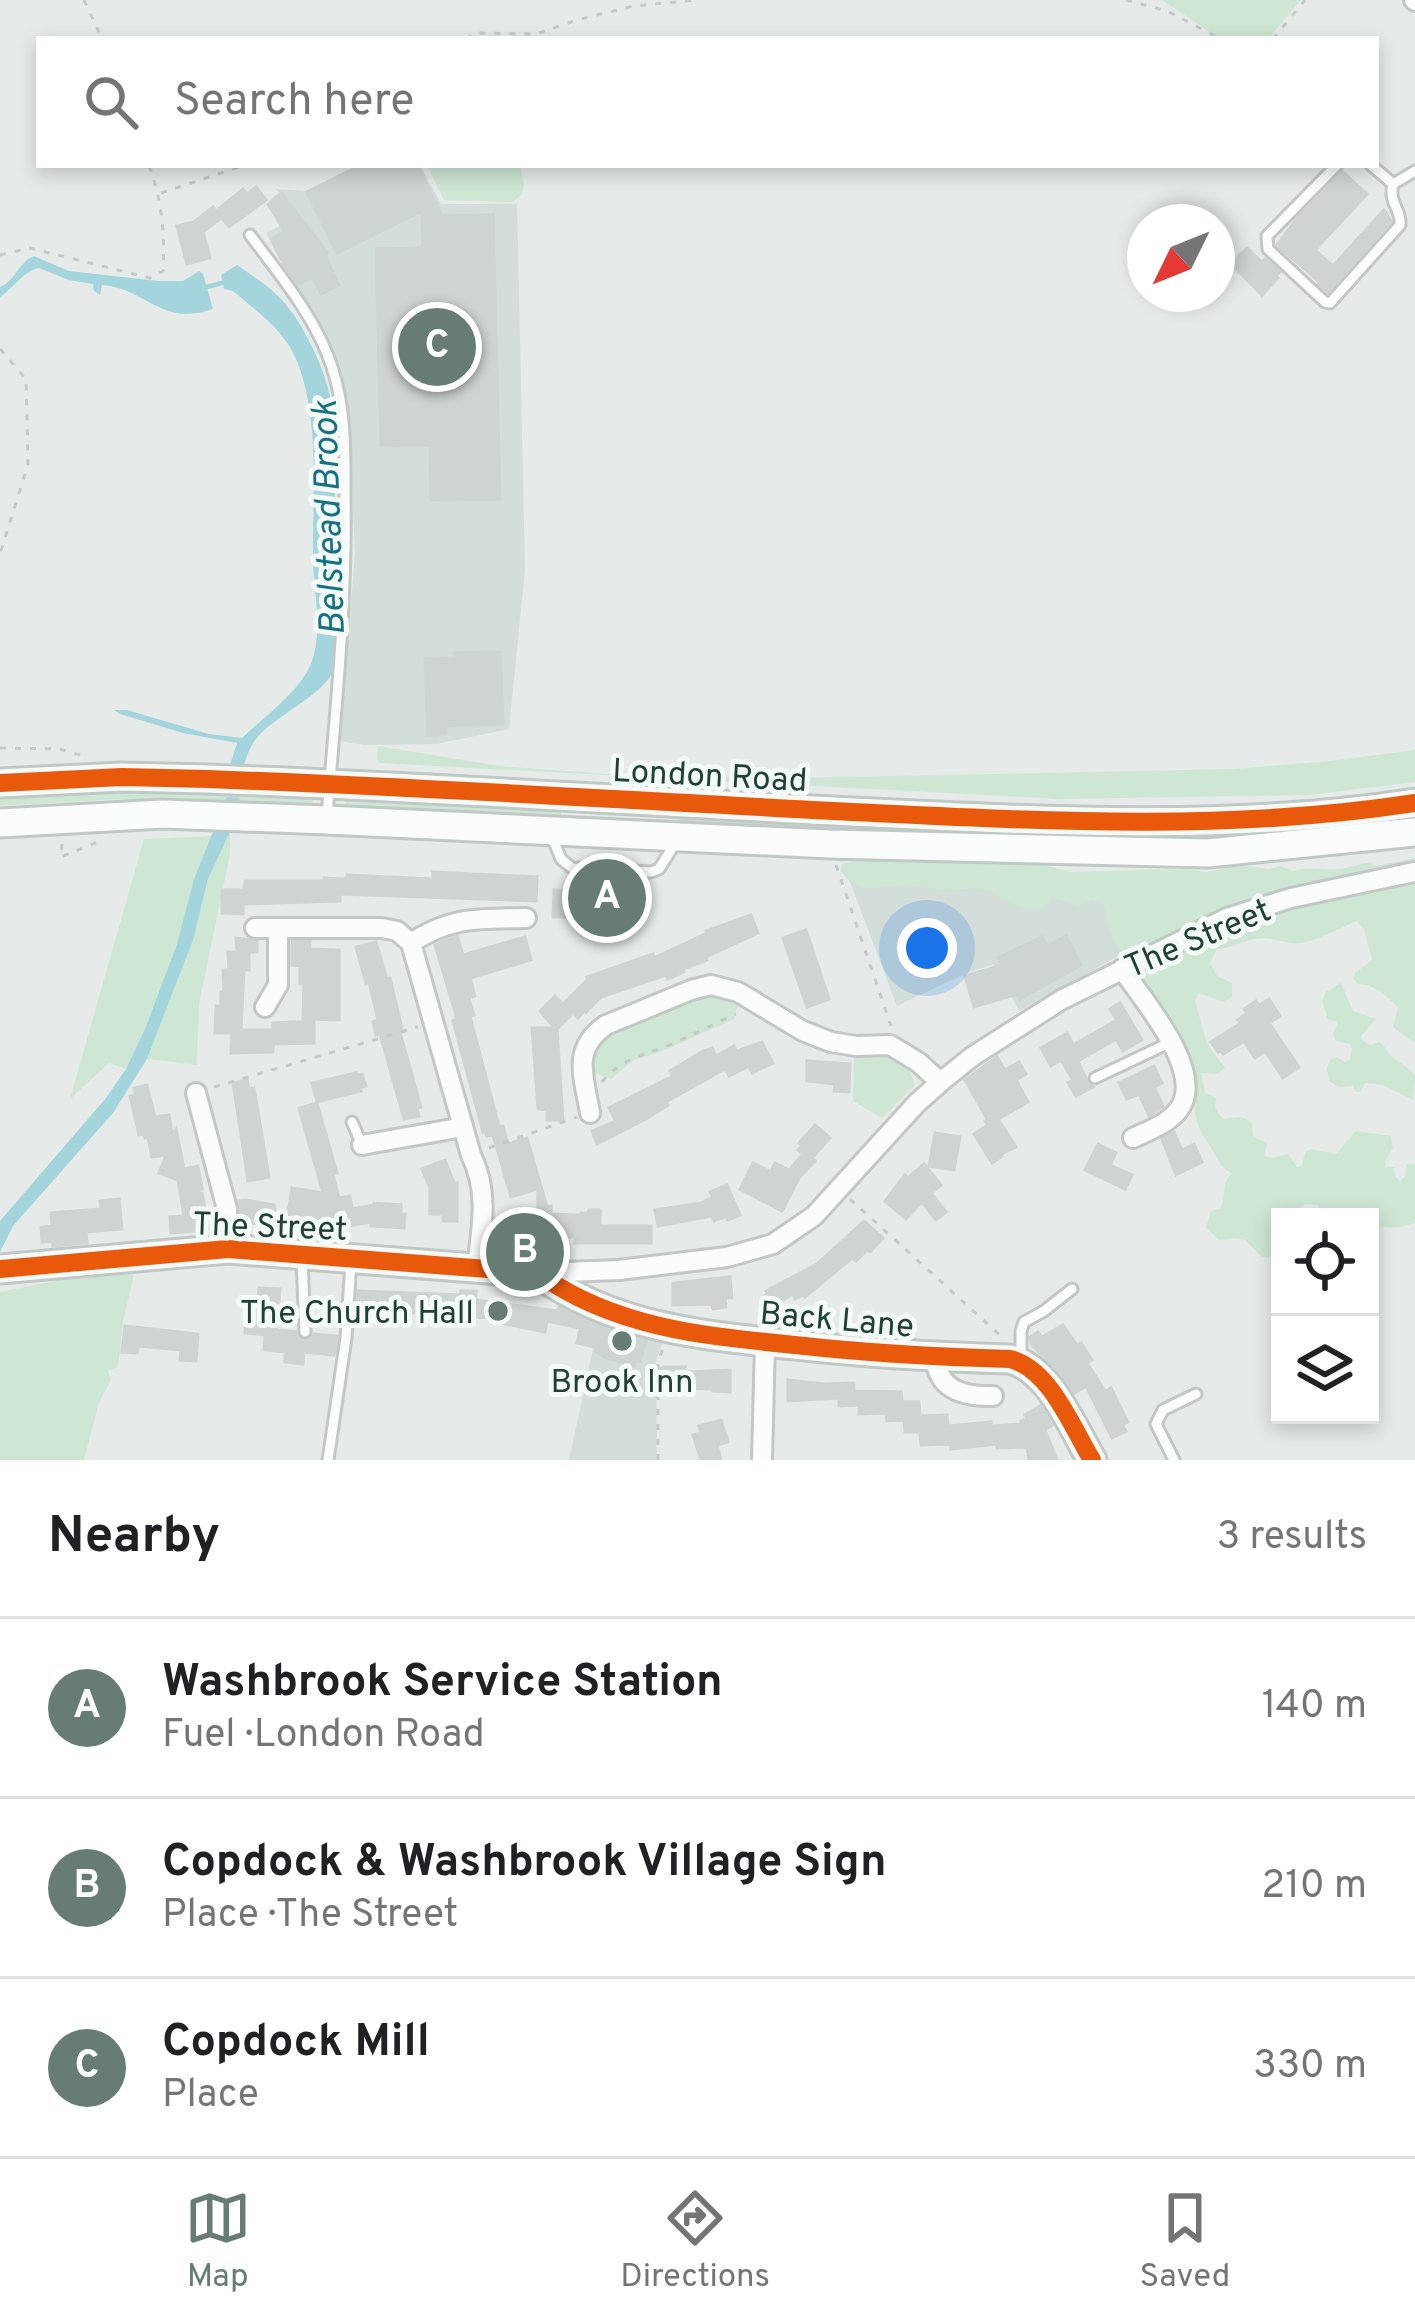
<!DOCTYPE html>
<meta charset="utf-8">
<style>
body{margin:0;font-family:Overpass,sans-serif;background:#f6f6f6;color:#202124}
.controls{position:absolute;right:36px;bottom:36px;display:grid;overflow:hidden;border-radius:0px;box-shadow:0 6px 18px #0003}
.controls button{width:108px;height:108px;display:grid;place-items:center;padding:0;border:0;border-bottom:3px solid #e0e0e0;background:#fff;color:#202124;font:60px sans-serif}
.compass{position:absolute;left:1127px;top:204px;width:108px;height:108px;border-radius:50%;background:#fff;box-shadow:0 6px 18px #0003;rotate:227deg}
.you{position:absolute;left:927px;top:948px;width:42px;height:42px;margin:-30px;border:9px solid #fff;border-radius:50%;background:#1a73e8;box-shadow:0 0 0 18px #1a73e833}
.badge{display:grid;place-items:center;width:78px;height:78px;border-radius:50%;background:#667c75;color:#fff;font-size:39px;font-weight:700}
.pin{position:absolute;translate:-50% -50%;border:6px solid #fff;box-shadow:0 3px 12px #0006}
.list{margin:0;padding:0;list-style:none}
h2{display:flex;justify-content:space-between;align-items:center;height:156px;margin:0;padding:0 48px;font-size:51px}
h2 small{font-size:39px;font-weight:400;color:#757577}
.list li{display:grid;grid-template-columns:78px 1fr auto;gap:36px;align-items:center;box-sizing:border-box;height:180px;padding:0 48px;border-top:3px solid #e0e0e0}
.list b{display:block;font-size:45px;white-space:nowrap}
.list p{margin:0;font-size:39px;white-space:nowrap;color:#757577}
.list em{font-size:39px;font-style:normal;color:#757577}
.icon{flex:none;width:66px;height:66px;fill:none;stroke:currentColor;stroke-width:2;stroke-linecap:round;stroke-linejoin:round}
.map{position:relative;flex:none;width:1415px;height:1460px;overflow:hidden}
.search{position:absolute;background:#fff;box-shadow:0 6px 18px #0003;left:36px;right:36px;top:36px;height:132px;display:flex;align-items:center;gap:30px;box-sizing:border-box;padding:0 42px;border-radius:0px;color:#757577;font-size:45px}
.sheet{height:696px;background:#fff}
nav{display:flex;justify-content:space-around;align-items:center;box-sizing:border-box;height:168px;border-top:3px solid #e0e0e0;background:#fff;font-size:33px;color:#757577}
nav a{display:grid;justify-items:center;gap:6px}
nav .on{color:#667c75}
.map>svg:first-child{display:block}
.built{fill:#d3ddd9}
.green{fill:#cee6d4}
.water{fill:#a4d5dc}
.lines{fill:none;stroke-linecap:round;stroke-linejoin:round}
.stream{stroke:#a4d5dc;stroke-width:4.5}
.building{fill:#ced4d2;stroke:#ced4d1;stroke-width:3}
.lane-casing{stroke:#c3c8c6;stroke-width:15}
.street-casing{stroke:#c3c8c6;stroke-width:24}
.secondary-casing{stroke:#c1c9c6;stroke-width:33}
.path{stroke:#c2cbc7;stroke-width:3;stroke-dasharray:6 9;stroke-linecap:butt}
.lane{stroke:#fbfcfc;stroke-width:9}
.street{stroke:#fbfcfc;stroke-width:18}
.secondary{stroke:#fbfcfc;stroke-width:27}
.cycleway-casing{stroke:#f4faf7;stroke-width:26}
.cycleway{stroke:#e8590c;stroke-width:18}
.poi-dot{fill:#667c75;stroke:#f4faf7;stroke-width:4.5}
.labels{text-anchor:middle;stroke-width:10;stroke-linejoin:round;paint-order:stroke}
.street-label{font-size:33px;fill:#214137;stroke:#f4faf7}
.poi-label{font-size:33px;fill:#214137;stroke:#f4faf7;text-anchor:end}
.water-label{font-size:36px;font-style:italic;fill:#167282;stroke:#f4faf7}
</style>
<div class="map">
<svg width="1415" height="1460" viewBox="0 0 1415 1460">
<rect width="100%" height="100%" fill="#e6ebe9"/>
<g class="built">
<polygon points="359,165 420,165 441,204 517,204 525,569 509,729 436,744 364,745 340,741 355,553 348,407 329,355 266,233 283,224 281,193 275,189 309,191"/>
<polygon points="845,869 1087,886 1149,939 1019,1011 994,964 962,975 897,1006"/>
<polygon points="601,1312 664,1336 656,1362 657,1460 569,1460"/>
</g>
<g class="green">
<polygon points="1162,0 1301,0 1268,39 1220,39"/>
<polygon points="427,165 520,165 524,185 522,195 512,202 444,200"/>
<polygon points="378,746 499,766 622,775 790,778 1234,769 1330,761 1415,750 1415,782 1310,795 1059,799 379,763 377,759"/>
<polygon points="125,786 315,793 312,804 121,799 0,806 0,793"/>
<polygon points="347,794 561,805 561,817 345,807"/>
<polygon points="1415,811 1415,823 1256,840 1009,841 677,823 678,812"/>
<polygon points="230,832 230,854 199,1004 197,1065 147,1059 193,940 208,879"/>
<polygon points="213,836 194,879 177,944 145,1029 126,1069 109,1063 70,1099 144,839"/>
<path d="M 974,857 L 1014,865 L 1042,864 L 1070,872 L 1184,869 L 1207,872 L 1238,865 L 1269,869 L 1280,866 L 1293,871 C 1308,866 1322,870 1338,869 C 1349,868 1359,863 1371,863 L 1375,866 L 1415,858 L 1415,1043 L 1393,1027 L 1398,1008 C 1387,996 1374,984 1358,984 L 1354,979 L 1355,973 L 1372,960 L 1364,929 L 1357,921 C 1339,928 1311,945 1293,943 C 1278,942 1271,936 1254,939 C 1241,942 1231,948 1217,949 L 1210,963 L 1217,976 L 1232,983 L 1232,997 L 1223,1002 L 1199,993 L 1195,1000 L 1207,1044 L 1225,1068 L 1217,1074 L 1201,1073 L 1205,1092 L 1216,1098 C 1214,1108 1216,1113 1224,1119 C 1236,1118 1241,1114 1252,1123 L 1253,1136 L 1267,1144 L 1264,1156 L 1272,1158 L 1288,1154 L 1297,1167 L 1302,1166 L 1305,1153 L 1310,1149 L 1336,1154 L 1356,1131 L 1391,1136 L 1393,1148 L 1386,1159 L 1385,1167 L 1394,1167 L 1395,1176 L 1400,1181 L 1405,1177 L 1406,1164 L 1415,1164 L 1415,1223 C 1400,1228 1384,1230 1370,1222 L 1370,1217 L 1353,1217 L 1350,1210 L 1321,1210 L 1318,1205 L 1305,1204 L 1287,1217 L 1280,1217 L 1280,1257 L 1262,1257 L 1245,1240 L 1236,1238 L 1219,1240 L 1206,1228 L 1211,1211 L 1220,1209 C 1228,1196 1219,1187 1232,1173 C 1218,1166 1220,1161 1212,1149 C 1202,1133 1197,1129 1195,1110 L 1126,958 C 1116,945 1104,923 1106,906 L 1092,900 L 1079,906 L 1053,898 C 1037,920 1014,906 995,894 C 978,885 966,890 949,890 C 933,890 917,885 901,885 C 877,887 859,896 841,871 L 842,864 L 864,858 Z"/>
<path d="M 1341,983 L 1353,1011 L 1376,1019 L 1361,1036 L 1362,1040 L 1370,1045 L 1379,1042 C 1387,1047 1387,1053 1393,1058 C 1402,1064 1408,1067 1415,1076 L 1413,1100 L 1383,1085 L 1365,1083 L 1361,1092 L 1356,1092 L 1353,1086 L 1339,1087 L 1329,1081 L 1327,1068 L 1331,1059 L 1337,1057 L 1344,1062 L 1350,1060 L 1352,1048 L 1350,1044 L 1336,1041 L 1333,1034 L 1338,1022 L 1328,1019 L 1322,1001 L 1326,992 Z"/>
<polygon points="701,994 722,995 739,1001 734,1019 658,1053 634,1060 611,1079 592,1072 590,1054 600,1036"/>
<path d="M 878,1054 C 900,1061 908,1061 915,1085 L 882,1118 L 853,1101 L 854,1057 Z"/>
<polygon points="136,1265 123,1322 118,1367 108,1371 111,1380 99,1402 84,1460 0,1460 0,1292"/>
</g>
<g class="water">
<path d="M 34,256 L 69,271 L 158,281 L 183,281 L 199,271 L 203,274 L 213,309 C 160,327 148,289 102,285 L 100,295 L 94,291 L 93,284 L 69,280 L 39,268 C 23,271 14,288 0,297 L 0,287 C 16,280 19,262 34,256 Z"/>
<path d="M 237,265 C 254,277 274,289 287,306 C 304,326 325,370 330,396 C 340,450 333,524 332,580 C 332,603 340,653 333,671 C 321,699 268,717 252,745 C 245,757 242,774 237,788 L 223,787 L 237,743 L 183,733 L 120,714 L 114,710 L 127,710 L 209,734 L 242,738 C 263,718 292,697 307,672 C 325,641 314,595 313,562 C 312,499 321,418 296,359 C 283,329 256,311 233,291 L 224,289 L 221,275 Z"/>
<polygon points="227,797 240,798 230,832 208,879 193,940 147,1059 113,1113 13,1226 0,1252 0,1221 106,1098 126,1069 145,1029 177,944 194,879"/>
</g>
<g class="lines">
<g class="stream">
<polyline points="203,288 226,282"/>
<polyline points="332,576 333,625"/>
</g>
</g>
<g class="building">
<polygon points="361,165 417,165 442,216 493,215 500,499 431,500 430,445 381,446 376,249 423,248 422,211 337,253 307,192"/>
<polygon points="1343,172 1367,194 1315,250 1333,266 1384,210 1391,221 1328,292 1319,284 1321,283 1277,245 1297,218"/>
<polygon points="256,187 266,200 229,227 216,211 243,189 247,194"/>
<polygon points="281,193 327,252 326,258 339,285 321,294 313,277 298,284 283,263 271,239 285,232 268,204"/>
<polygon points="213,207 221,218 203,232 210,258 187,264 177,226 194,222"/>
<polygon points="1247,248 1262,262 1265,259 1280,272 1276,276 1278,278 1262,295 1231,264"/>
<polygon points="500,652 503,724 446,726 446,734 428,735 425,659 455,658 455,653"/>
<polygon points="433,872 537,877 536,901 340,894 340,901 243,904 243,914 222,913 222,890 244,890 245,881 324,881 324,878 347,879 347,875 433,879"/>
<polygon points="595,881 624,882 622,910 579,908 578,917 553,917 554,890 591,891 591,887 595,888"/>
<polygon points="751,915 758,933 706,957 707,960 683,969 684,972 668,979 666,975 601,997 586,1012 585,1010 578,1018 573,1013 557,1029 563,1120 547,1120 547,1110 538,1109 532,1028 555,1028 540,1011 555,996 563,1004 588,979 587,977 653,954 654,958 707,933 706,931"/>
<polygon points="806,930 829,999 807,1007 783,938"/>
<polygon points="457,936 463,955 525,937 531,960 470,978 475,996 469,998 474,1015 470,1016 499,1127 503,1126 508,1144 527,1138 547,1207 551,1206 551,1214 581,1215 581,1213 588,1213 589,1210 600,1210 600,1226 651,1226 651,1243 575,1243 575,1237 537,1235 538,1189 511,1197 493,1135 487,1136 485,1131 483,1132 453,1021 456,1020 456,1015 435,945"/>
<polygon points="1066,936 1081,965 1020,999 1017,994 974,1007 965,976 1002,965 998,958 1042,937 1047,946"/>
<polygon points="236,938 257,941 257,952 249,952 249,970 244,970 241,1030 273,1030 273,1023 314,1021 314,1043 273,1044 273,1052 231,1053 232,1033 215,1033 216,1006 221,1006 221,992 224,992 223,970 229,970 228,952 237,952"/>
<polygon points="292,941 310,941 309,949 339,950 339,1020 303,1019 304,983 300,983 300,966 292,965"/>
<polygon points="376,942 387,979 390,978 402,1029 399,1029 421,1107 417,1108 419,1116 404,1119 380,1034 376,1035 373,1022 378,1020 369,982 366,983 356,947"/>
<polygon points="1269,999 1280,1016 1269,1023 1299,1067 1283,1078 1265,1051 1255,1058 1244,1041 1223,1054 1221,1051 1218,1052 1211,1042 1241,1023 1238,1020 1247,1013 1244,1009 1256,1001 1259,1005"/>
<polygon points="1120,1003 1142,1040 1123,1051 1116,1039 1078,1061 1088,1083 1093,1087 1076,1096 1068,1083 1073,1080 1061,1060 1051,1066 1041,1048 1067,1033 1073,1045 1117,1020 1110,1009"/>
<polygon points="762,1042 773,1063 752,1073 749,1066 729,1076 725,1069 666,1102 668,1105 646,1119 597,1144 592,1131 616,1121 609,1108 673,1076 670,1071 703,1051 712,1048 716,1056 734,1046 737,1051"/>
<polygon points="997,1057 1005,1070 1019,1062 1026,1074 1016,1080 1028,1102 998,1119 1016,1147 1001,1154 1002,1156 992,1163 974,1134 988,1125 985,1121 987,1119 965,1080"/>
<polygon points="807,1061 850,1064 849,1092 834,1091 835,1084 807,1081"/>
<polygon points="1154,1066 1162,1083 1154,1087 1163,1106 1149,1116 1139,1094 1127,1099 1119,1083"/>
<polygon points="356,1073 356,1075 362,1074 366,1086 360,1088 361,1091 317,1102 312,1083"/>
<polygon points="247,1080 249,1089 254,1088 269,1177 248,1181 233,1083"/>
<polygon points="147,1085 155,1117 169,1115 172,1133 176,1129 184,1169 198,1166 202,1189 191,1191 202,1193 209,1230 171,1233 170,1217 184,1216 178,1180 159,1173 166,1155 152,1157 148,1137 145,1138 144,1134 139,1135 130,1096 136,1095 134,1088"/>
<polygon points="317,1103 337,1173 333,1174 339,1198 350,1196 352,1209 374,1205 374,1203 401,1205 401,1214 405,1214 404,1228 371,1226 371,1222 325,1230 286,1226 292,1188 323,1193 299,1108"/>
<polygon points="815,1125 830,1138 812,1158 815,1161 799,1178 782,1211 740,1189 753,1163 771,1172 775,1163 789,1170 803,1154 798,1150 802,1146 799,1143"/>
<polygon points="1174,1132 1182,1150 1194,1144 1202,1162 1176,1175 1162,1139"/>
<polygon points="935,1133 960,1137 954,1170 929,1166"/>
<polygon points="1098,1144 1116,1153 1110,1165 1132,1175 1125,1189 1085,1170"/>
<polygon points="445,1160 454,1183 457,1183 457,1221 443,1221 443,1214 430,1214 430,1188 422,1169"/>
<polygon points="924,1164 941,1185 931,1193 946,1212 936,1220 922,1202 906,1219 885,1201 905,1175 908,1178"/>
<polygon points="727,1185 740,1215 728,1220 726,1216 714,1221 712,1216 658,1226 655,1210 701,1203 713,1197 710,1192"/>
<polygon points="119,1199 122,1229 86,1232 87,1243 53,1246 53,1241 42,1242 41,1227 52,1226 51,1213 101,1209 100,1201"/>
<polygon points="245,1200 274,1205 278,1227 241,1221 239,1201"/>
<polygon points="864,1221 883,1238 870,1252 867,1250 856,1261 852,1258 805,1297 803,1295 795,1299 793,1294 771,1307 764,1296 768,1294 766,1291 817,1264"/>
<polygon points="730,1277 732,1298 725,1298 726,1307 713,1309 712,1304 673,1305 673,1283"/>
<polygon points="259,1288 280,1289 277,1330 296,1332 298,1338 304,1341 311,1339 314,1334 337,1336 334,1355 304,1352 303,1364 285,1362 285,1352 264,1350 265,1335 245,1333 246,1313 257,1314"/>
<polygon points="358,1291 461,1295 461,1291 476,1291 476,1300 558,1311 559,1307 591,1323 646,1341 640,1361 636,1360 634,1366 605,1357 596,1352 598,1348 577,1343 580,1328 547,1321 545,1332 496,1322 497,1318 418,1315 417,1313 379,1311 379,1316 357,1315"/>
<polygon points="1063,1325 1077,1345 1081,1343 1092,1360 1087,1363 1105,1391 1111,1388 1128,1422 1122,1424 1126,1431 1112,1438 1086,1386 1075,1393 1061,1374 1031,1344 1030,1337 1038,1332 1042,1337"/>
<polygon points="125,1326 198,1334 196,1361 180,1360 181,1350 138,1346 137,1353 122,1352"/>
<polygon points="664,1367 685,1367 685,1372 730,1370 730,1392 713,1391 713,1389 665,1388 665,1385 661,1385 661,1369"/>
<polygon points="788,1380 824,1384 854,1383 854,1391 901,1392 902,1402 919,1402 920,1416 947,1415 948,1426 991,1422 991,1426 1022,1424 1021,1421 1028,1419 1025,1415 1040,1406 1052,1425 1045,1430 1057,1460 1029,1460 1027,1447 997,1448 997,1444 951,1449 951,1444 921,1445 920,1432 905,1432 904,1420 887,1421 886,1413 859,1414 859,1405 839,1406 839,1398 788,1401"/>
<polygon points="721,1420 728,1442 717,1445 721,1460 701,1460 693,1435 701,1433 699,1426"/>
</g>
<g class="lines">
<defs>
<g id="lane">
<path d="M 1337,165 L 1267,236 L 1268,249 L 1325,302 L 1330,303 L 1400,225 C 1402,210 1388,203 1393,184 L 1371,165"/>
<polyline points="1393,184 1415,171"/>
<path d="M 250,235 C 280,275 316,318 332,367 C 346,409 345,450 345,494 C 347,601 336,708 327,815"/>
<polyline points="552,837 561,859 572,868 651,872 659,869 676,842"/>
<polyline points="1095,1078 1171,1042"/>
<polyline points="352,1122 362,1145"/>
<polyline points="302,1259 305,1332"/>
<polyline points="1021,1357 1021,1331 1024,1322 1044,1311 1072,1289"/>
<polyline points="328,1460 346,1338 351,1262"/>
<polyline points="1174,1460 1156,1424 1163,1410 1196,1394"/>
</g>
<g id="street">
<polyline points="1414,0 1415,1"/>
<path d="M 255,928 L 382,928 L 397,931 L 411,943 L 471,1155 C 489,1191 482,1227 477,1266"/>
<path d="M 411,943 C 451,916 480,919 526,918"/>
<path d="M 1122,969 C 1142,999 1203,1068 1181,1106 C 1171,1123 1150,1130 1133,1138"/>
<polyline points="265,1007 278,985 278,928"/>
<polyline points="196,1093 227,1209 228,1249"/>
<path d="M 590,1113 C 584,1077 571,1049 606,1025 L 691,990 L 711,985 L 738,992 L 803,1031 L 831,1042 L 856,1046 L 890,1045 L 918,1062 L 940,1082"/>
<polyline points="362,1145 463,1127"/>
<polyline points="538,1273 619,1270 727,1257 773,1244 814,1216 917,1103 943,1080 973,1056 1061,1000 1227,918 1291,898 1414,872"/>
<path d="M 935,1357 C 938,1390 963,1397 993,1396"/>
<polyline points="762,1460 765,1342"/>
</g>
<g id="secondary">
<path d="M 0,783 L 122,777 L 208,779 C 423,787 638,801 853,812 C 1040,821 1229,832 1415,803"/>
<polyline points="0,823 163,814 327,820 829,844 1208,853 1415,832"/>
<path d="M 0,1269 L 228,1249 L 538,1273 C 613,1328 706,1336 795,1345 C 867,1353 938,1357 1010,1359 C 1050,1369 1072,1427 1092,1460"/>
</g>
</defs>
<use href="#lane" class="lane-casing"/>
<use href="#street" class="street-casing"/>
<use href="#secondary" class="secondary-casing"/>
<g class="path">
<polyline points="84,0 102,39"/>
<polyline points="1126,0 1167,11 1221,39"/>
<polyline points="466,39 476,33 536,34 577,20 634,6 696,0"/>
<polyline points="1273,39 1305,0"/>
<polyline points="161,193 245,165"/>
<path d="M 0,255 L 30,248 L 150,278 L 163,271 C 165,234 162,201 149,165"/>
<polyline points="0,349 26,379 28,464 0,554"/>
<polyline points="0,748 59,749 87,757"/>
<polyline points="62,844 61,857 100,841"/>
<polyline points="836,865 891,1026"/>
<path d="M 602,1082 C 620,1060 637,1057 662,1048 C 687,1038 711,1025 736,1014"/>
<polyline points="214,1087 418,1027"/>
<polyline points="489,1148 577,1117"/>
<polyline points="850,1199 1003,1338"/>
<polyline points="658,1460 658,1361 663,1349"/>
</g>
<use href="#lane" class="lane"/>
<use href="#street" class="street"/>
<use href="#secondary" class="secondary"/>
<defs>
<g id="cycleway">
<path d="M 0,783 L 122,777 L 208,779 C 423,787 638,801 853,812 C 1040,821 1229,832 1415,803"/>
<path d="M 0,1269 L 228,1249 L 538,1273 C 613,1328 706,1336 795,1345 C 867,1353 938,1357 1010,1359 C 1050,1369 1072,1427 1092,1460"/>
</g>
</defs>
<use href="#cycleway" class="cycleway-casing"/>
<use href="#cycleway" class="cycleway"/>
</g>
<g class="poi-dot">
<circle cx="498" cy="1311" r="12"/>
<circle cx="622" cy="1341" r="12"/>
</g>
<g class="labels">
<g class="street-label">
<text transform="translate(710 774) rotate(3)" y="12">London Road</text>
<text transform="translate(1197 937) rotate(-23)" y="12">The Street</text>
<text transform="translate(270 1225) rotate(2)" y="12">The Street</text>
<text transform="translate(837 1318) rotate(5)" y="12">Back Lane</text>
</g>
<g class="poi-label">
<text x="474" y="1323">The Church Hall</text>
<text x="622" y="1392" text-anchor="middle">Brook Inn</text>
</g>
<g class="water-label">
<text transform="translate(327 518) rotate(-92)" y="13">Belstead Brook</text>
</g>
</g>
</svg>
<div class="controls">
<button><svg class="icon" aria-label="locate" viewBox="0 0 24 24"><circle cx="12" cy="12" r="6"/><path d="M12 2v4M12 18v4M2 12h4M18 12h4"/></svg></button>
<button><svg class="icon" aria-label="layers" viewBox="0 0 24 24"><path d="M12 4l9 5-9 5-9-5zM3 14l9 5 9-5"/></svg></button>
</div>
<svg class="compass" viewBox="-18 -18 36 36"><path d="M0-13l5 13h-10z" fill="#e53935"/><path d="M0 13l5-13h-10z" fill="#757577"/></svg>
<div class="you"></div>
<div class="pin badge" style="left:607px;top:898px">A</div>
<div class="pin badge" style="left:525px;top:1252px">B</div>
<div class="pin badge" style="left:437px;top:347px">C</div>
<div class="search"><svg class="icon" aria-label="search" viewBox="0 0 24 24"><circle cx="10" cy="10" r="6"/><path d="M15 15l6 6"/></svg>Search here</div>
</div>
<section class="sheet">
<h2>Nearby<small>3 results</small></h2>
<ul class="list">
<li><span class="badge">A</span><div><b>Washbrook Service Station</b><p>Fuel · London Road</p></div><em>140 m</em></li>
<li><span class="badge">B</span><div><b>Copdock &amp; Washbrook Village Sign</b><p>Place · The Street</p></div><em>210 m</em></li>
<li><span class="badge">C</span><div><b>Copdock Mill</b><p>Place</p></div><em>330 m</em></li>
</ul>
</section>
<nav>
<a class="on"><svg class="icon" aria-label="map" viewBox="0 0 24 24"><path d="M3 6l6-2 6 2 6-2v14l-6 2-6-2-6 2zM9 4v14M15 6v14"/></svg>Map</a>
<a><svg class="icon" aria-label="directions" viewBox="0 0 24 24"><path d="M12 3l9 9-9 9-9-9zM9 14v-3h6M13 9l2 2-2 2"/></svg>Directions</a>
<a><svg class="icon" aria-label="saved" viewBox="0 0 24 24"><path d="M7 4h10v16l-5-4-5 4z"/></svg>Saved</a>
</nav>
